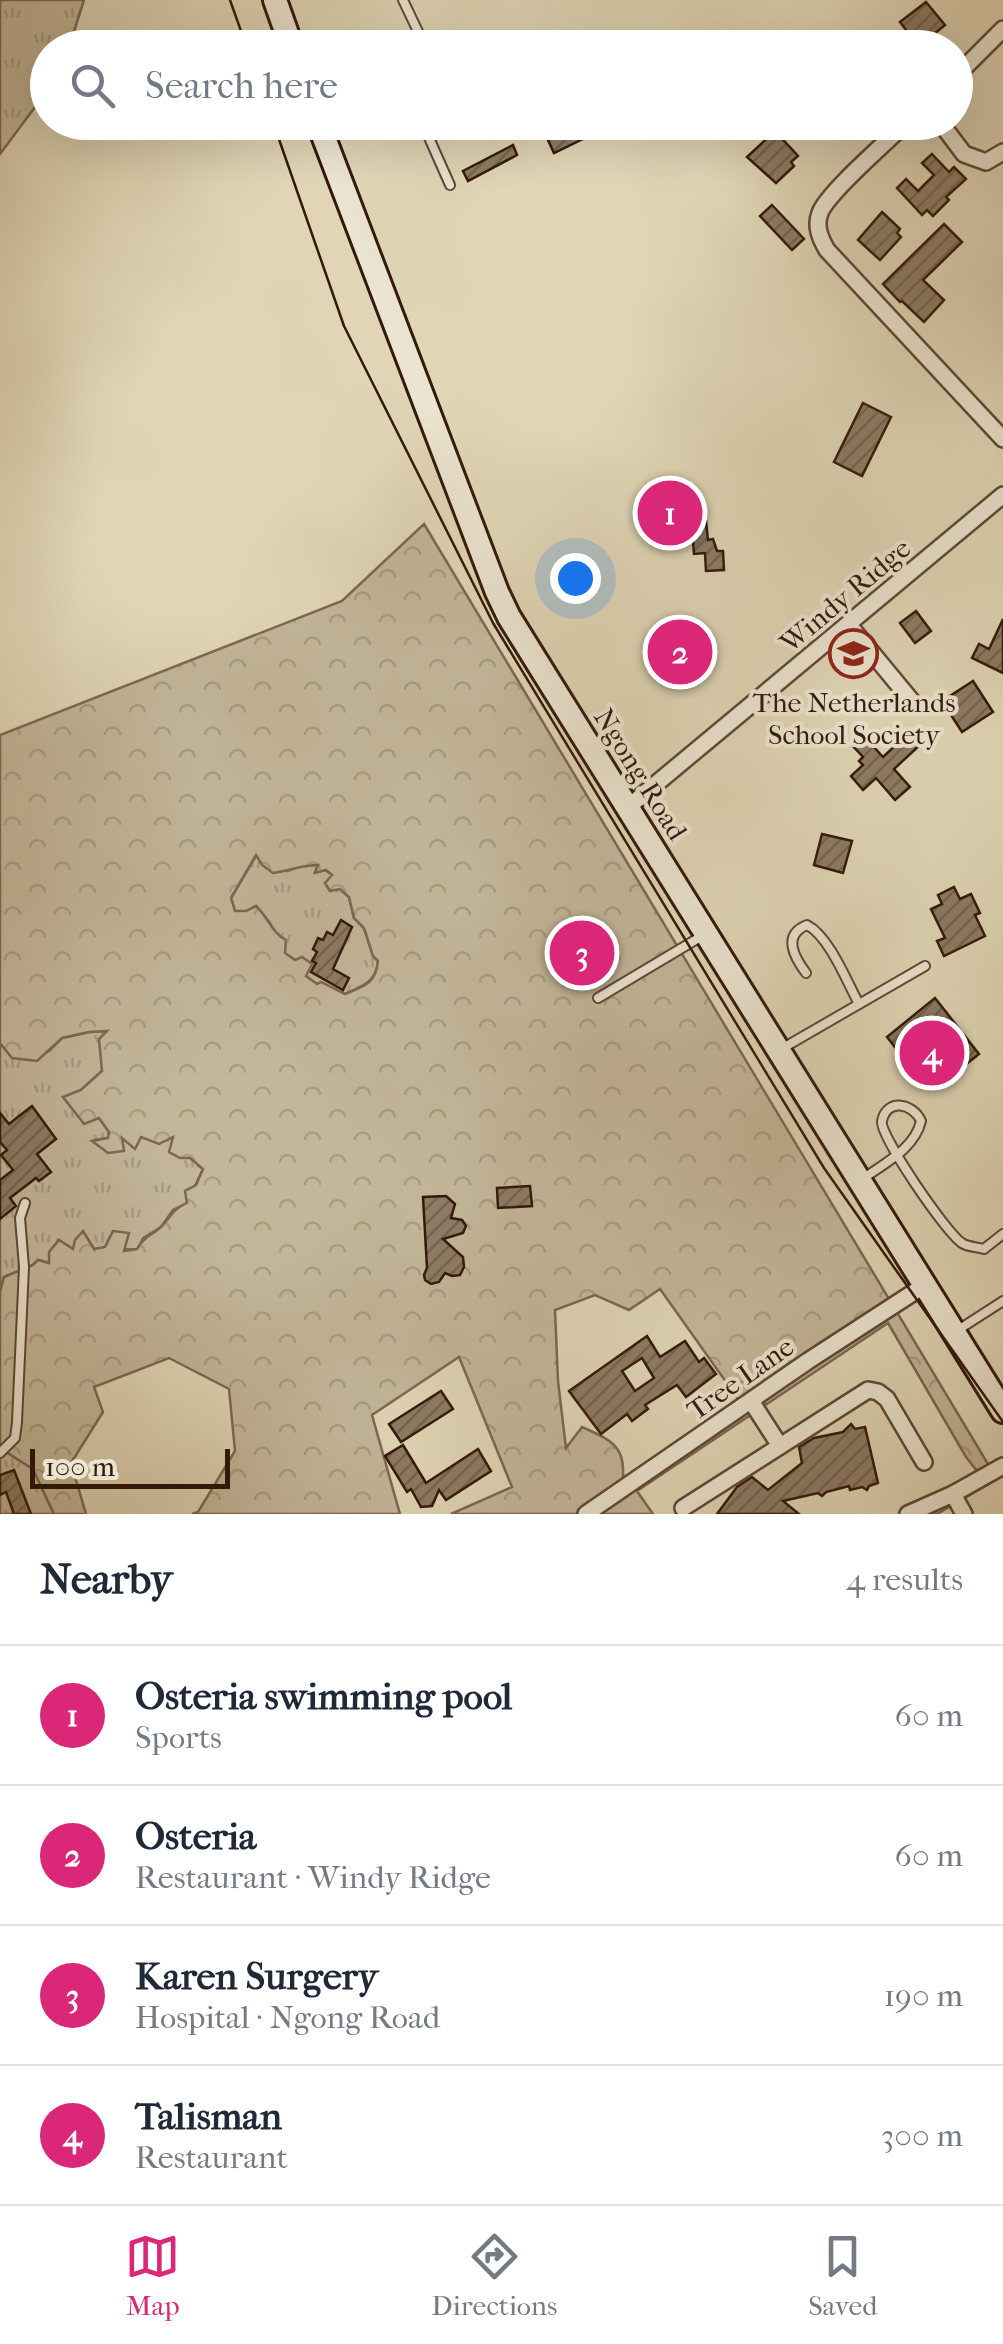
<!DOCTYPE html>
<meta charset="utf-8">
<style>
body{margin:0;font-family:"IM FELL French Canon",serif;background:#f6f6f7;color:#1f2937}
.scale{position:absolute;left:30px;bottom:25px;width:200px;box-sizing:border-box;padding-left:10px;border:5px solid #34190b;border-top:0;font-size:28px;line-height:35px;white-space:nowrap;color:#34190b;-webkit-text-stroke:8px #ebe4d0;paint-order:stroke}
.you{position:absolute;left:575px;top:578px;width:35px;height:35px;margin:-25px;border:8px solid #fff;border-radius:50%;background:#1a73e8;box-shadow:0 0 0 15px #1a73e833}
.badge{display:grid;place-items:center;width:65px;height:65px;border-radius:50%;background:#db2777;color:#fff;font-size:32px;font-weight:700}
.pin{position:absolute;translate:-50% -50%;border:5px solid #fff;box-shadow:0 2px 10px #0006}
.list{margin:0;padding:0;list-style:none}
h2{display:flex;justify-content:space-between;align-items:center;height:130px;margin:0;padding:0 40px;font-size:42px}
h2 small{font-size:32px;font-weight:400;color:#747a83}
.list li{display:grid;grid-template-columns:65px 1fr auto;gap:30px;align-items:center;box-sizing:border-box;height:140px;padding:0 40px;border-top:2px solid #e0e1e3}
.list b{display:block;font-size:38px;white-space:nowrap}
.list p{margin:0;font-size:32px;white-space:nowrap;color:#747a83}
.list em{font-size:32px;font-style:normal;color:#747a83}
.icon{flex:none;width:55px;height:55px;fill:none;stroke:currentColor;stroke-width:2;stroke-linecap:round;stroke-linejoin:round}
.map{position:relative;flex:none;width:1003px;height:1514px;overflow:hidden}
.search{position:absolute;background:#fff;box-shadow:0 10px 40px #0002;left:30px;right:30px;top:30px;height:110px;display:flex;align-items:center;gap:25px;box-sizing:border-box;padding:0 35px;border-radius:55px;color:#747a83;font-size:38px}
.sheet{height:690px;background:#fff}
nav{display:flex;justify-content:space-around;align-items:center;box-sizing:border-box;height:140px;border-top:2px solid #e0e1e3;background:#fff;font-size:28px;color:#747a83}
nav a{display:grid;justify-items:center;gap:5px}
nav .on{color:#db2777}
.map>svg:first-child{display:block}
.grass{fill:url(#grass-tufts);stroke:#7c6852;stroke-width:2.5}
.forest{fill:url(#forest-crowns);stroke:#7c6852;stroke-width:2.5;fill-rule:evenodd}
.building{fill:url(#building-hatch);stroke:#34190b;stroke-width:2.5;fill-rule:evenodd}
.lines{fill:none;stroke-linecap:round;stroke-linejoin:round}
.lane-casing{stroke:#5f4836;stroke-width:12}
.street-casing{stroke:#5f4836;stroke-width:20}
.secondary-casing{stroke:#34190b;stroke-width:28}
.lane{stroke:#ebe4d0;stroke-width:8}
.street{stroke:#ebe4d0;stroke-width:15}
.secondary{stroke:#ebe4d0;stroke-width:22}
.tram{stroke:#34190b;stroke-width:2.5}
.labels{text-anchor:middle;stroke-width:8;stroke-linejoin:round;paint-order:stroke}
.street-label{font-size:28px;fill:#34190b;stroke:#ebe4d0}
.poi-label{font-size:28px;fill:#34190b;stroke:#ebe4d0}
</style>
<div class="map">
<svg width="1003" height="1514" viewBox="0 0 1003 1514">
<defs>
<pattern id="grass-tufts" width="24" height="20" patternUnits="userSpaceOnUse" patternTransform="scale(2.5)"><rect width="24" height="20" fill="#c3b699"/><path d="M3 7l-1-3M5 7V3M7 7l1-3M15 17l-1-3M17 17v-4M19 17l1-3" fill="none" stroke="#a89c82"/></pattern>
<pattern id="forest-crowns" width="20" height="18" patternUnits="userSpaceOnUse" patternTransform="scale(2.5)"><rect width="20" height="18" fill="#c3b699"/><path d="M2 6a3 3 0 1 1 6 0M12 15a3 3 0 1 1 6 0" fill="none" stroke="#a89c82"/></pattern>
<pattern id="building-hatch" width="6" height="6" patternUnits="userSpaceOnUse" patternTransform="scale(2.5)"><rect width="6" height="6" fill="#8d7b64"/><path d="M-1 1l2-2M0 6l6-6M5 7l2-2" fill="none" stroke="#746451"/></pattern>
</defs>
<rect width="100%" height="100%" fill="#e0d6b6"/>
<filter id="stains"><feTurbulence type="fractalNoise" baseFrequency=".002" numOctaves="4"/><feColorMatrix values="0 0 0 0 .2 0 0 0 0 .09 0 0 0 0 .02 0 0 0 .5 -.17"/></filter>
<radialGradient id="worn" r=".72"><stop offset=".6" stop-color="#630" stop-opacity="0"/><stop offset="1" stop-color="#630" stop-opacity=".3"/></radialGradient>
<g class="grass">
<polygon points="0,0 84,0 69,47 48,48 47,91 0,154"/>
<path d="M 257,854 L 287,871 L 303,865 L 318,865 L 315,872 L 325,870 L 332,875 L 340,889 L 349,897 L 354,918 L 364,928 L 373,956 L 378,961 C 376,982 363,986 345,994 L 321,983 L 317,984 L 306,976 L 295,960 L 284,953 L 270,923 L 256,906 L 246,912 L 235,911 L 231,898 Z"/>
<path d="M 109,1031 L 99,1039 L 103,1070 L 81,1090 L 64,1097 L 99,1118 L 109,1132 L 108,1138 L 94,1140 L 121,1137 L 174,1136 L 190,1157 L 203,1169 L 187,1203 L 173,1210 L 161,1227 L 143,1238 L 138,1249 C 122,1251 109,1246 94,1249 L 83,1232 L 73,1249 L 58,1240 L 49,1263 L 38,1260 L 33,1265 L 4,1277 L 0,1291 L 0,1043 L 12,1058 L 49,1051 L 62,1038 L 89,1032 Z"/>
<polygon points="0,1448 33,1469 54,1514 0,1514"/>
</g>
<path class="forest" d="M 424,524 L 997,1479 L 937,1514 L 924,1514 L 984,1480 L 966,1457 L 888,1323 L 637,1491 L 653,1514 L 451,1514 L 512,1487 L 459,1357 L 372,1415 L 400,1514 L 192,1514 L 198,1512 L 235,1451 L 229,1389 L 169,1358 L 94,1387 L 103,1412 L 71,1463 L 86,1514 L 54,1514 L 33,1469 L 0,1448 L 0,1292 L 4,1277 L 33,1265 L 38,1260 L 49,1263 L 49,1252 L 59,1240 L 73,1249 L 75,1240 L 83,1231 L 94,1249 L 105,1247 L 113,1231 L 129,1233 L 124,1251 L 137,1249 C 144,1236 153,1235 162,1226 C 173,1214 171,1211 187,1203 L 185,1191 L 196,1185 L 203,1169 L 190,1158 L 180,1158 L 169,1152 L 173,1137 L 159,1144 L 141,1137 L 135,1149 L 122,1138 L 124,1151 L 108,1153 L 92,1141 L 108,1138 L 109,1132 L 99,1118 L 84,1124 L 63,1097 L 81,1090 L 102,1071 L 99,1039 L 107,1031 L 89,1032 L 62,1038 L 37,1061 L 12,1058 L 0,1043 L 0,735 L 342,601 ZM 256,855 L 262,865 L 273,873 C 290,871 301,865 318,865 L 315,873 L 326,870 L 332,875 L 325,883 L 330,891 L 340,889 L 349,897 L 354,918 L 364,928 L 373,956 L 378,961 C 376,984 364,986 345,994 L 321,982 L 317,984 L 306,976 L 312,964 L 302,957 L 295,960 L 285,953 L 286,940 C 272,933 268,917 256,906 L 246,911 L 235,911 L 231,898 ZM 660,1289 L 741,1403 L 622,1493 C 626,1450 621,1444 582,1427 L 566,1448 L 558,1381 L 555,1310 L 595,1295 L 629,1310 Z"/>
<g class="building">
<polygon points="926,2 945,25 917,48 898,48 910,35 900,22"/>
<polygon points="575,122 580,122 587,137 554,153 548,140 554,137 552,134"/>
<polygon points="775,131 798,156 791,162 794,166 776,183 747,157"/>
<polygon points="513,145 517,155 468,181 463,171"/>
<polygon points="932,154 949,172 954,167 966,179 946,197 949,200 933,216 927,210 922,215 897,188 906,179 918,191 934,175 922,163"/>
<polygon points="772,205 804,239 792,250 760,216"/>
<polygon points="882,212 900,229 897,233 901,237 880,260 858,240"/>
<polygon points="944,224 962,242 923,280 944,300 924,322 902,301 900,302 883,284"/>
<polygon points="863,403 891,417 862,476 834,462"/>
<polygon points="705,512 708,540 713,539 717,551 723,551 724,570 706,571 705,553 694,554 693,541 689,541 686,513"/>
<polygon points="916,611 931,631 915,643 900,623"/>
<polygon points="1003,619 1003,673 972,658 979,644 989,649"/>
<polygon points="973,681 993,712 962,732 942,701"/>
<polygon points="909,733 920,745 894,769 910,787 895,800 876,778 863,790 851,776 863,765 859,761 863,757 852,745 863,735 883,757"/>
<polygon points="822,834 852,841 843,873 814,865"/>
<polygon points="954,887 960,899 971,894 980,913 975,915 985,936 944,956 937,941 945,938 931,909 942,904 938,895"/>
<polygon points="341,920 352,927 333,969 349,978 343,990 311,972 316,963 312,961 317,952 313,949 318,938 323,940 327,932 333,935"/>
<polygon points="935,998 979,1054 941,1084 934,1075 926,1081 904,1053 902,1056 887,1037"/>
<polygon points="32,1106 56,1139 37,1154 51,1172 39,1181 36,1178 10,1198 16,1206 0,1219 0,1180 13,1170 1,1155 7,1150 0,1142 0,1113 9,1124"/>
<polygon points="530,1186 532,1206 498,1208 497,1188"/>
<polygon points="446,1196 455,1204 451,1218 462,1220 466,1226 463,1233 443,1239 463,1257 464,1267 460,1275 452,1276 445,1273 439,1282 431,1284 425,1280 424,1275 427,1268 423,1197"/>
<path d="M 647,1336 L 660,1357 L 685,1341 L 699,1362 L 704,1358 L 716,1374 L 686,1397 L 677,1385 L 645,1405 L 648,1409 L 632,1421 L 627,1414 L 601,1434 L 569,1391 ZM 642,1358 L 654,1378 L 635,1391 L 622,1371 Z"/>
<polygon points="441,1391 453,1409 401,1442 389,1424"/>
<polygon points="851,1424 855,1429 865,1427 878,1483 869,1486 867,1490 862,1487 850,1490 849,1486 826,1492 822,1496 818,1493 783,1501 799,1514 717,1514 737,1487 752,1477 768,1490 802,1463 799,1447 814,1438 843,1432"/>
<polygon points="403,1445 426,1483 478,1449 491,1471 446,1500 439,1490 432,1506 421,1507 411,1489 407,1492 385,1456"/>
<polygon points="14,1470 31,1514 14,1514 6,1492 0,1495 0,1475"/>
</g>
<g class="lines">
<defs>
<g id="lane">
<polyline points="403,0 423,42 409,48"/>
<polyline points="422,122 450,185"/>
<path d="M 806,973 C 794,957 782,935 807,925 C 829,936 847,982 859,1004"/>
<polyline points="598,998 702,936"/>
<polyline points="783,1048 925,966"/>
<path d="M 864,1178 C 885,1163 915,1148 921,1121 C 913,1103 887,1098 882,1121 C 879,1135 947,1234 962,1243 C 967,1247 978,1247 984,1249 L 1003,1234"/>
<polyline points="958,1330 1003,1301"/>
<polyline points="0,1453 15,1438 17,1422 24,1267 20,1218 25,1203"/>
</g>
<g id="street">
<polyline points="956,76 1003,29"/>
<path d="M 907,122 C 889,140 827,193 820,213 C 815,226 820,238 827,250 L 1003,439"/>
<polyline points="940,122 964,154 986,162 1003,152"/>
<polyline points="849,625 915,705"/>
<polyline points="627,808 1003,495"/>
<polyline points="751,1401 780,1446"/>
<polyline points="953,1494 964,1514"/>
<polyline points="683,1508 868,1390 878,1392 887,1399 924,1462"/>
<polyline points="586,1514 808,1361 925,1285"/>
<polyline points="908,1514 953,1494 1003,1466"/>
</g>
<g id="secondary">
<polyline points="275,0 292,48"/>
<polyline points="318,122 497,592 509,617 1003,1411"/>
</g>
</defs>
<use href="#lane" class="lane-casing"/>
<use href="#street" class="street-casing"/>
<use href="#secondary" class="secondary-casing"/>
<use href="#lane" class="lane"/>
<use href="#street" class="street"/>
<use href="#secondary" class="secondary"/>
<g class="tram">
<polyline points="230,0 247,48"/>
<polyline points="273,122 344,326 493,623 824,1168 1003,1422"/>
</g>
</g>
<defs>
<symbol id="school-ring" viewBox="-11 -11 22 22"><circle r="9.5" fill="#ebe4d0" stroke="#8f2418" stroke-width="1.5"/><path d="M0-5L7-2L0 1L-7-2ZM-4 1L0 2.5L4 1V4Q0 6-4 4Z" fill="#8f2418"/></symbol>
</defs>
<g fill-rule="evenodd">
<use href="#school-ring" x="826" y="626" width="55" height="55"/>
</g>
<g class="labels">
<g class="street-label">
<text transform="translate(845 595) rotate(-40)" y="10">Windy Ridge</text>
<text transform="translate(641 774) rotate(58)" y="10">Ngong Road</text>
<text transform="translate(740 1378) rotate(-35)" y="10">Tree Lane</text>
</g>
<g class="poi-label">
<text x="854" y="712">The Netherlands<tspan x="854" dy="32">School Society</tspan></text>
</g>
</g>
<rect width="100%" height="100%" filter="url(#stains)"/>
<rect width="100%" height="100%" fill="url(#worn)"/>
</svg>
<div class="scale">100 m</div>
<div class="you"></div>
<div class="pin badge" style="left:670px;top:513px">1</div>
<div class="pin badge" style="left:680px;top:652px">2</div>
<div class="pin badge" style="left:582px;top:953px">3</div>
<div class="pin badge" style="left:932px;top:1053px">4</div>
<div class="search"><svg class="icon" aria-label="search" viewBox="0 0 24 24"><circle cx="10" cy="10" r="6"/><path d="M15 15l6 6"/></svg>Search here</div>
</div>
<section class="sheet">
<h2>Nearby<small>4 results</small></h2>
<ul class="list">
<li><span class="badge">1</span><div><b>Osteria swimming pool</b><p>Sports</p></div><em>60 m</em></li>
<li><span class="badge">2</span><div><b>Osteria</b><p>Restaurant · Windy Ridge</p></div><em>60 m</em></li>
<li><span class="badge">3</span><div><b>Karen Surgery</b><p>Hospital · Ngong Road</p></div><em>190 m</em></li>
<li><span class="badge">4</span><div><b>Talisman</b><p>Restaurant</p></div><em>300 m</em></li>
</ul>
</section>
<nav>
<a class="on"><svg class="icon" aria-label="map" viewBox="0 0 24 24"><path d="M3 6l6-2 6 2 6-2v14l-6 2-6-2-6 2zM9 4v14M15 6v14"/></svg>Map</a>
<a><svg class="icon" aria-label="directions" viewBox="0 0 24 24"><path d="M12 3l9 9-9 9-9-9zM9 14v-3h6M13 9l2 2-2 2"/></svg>Directions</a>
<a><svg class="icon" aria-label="saved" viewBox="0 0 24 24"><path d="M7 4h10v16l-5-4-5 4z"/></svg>Saved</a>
</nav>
